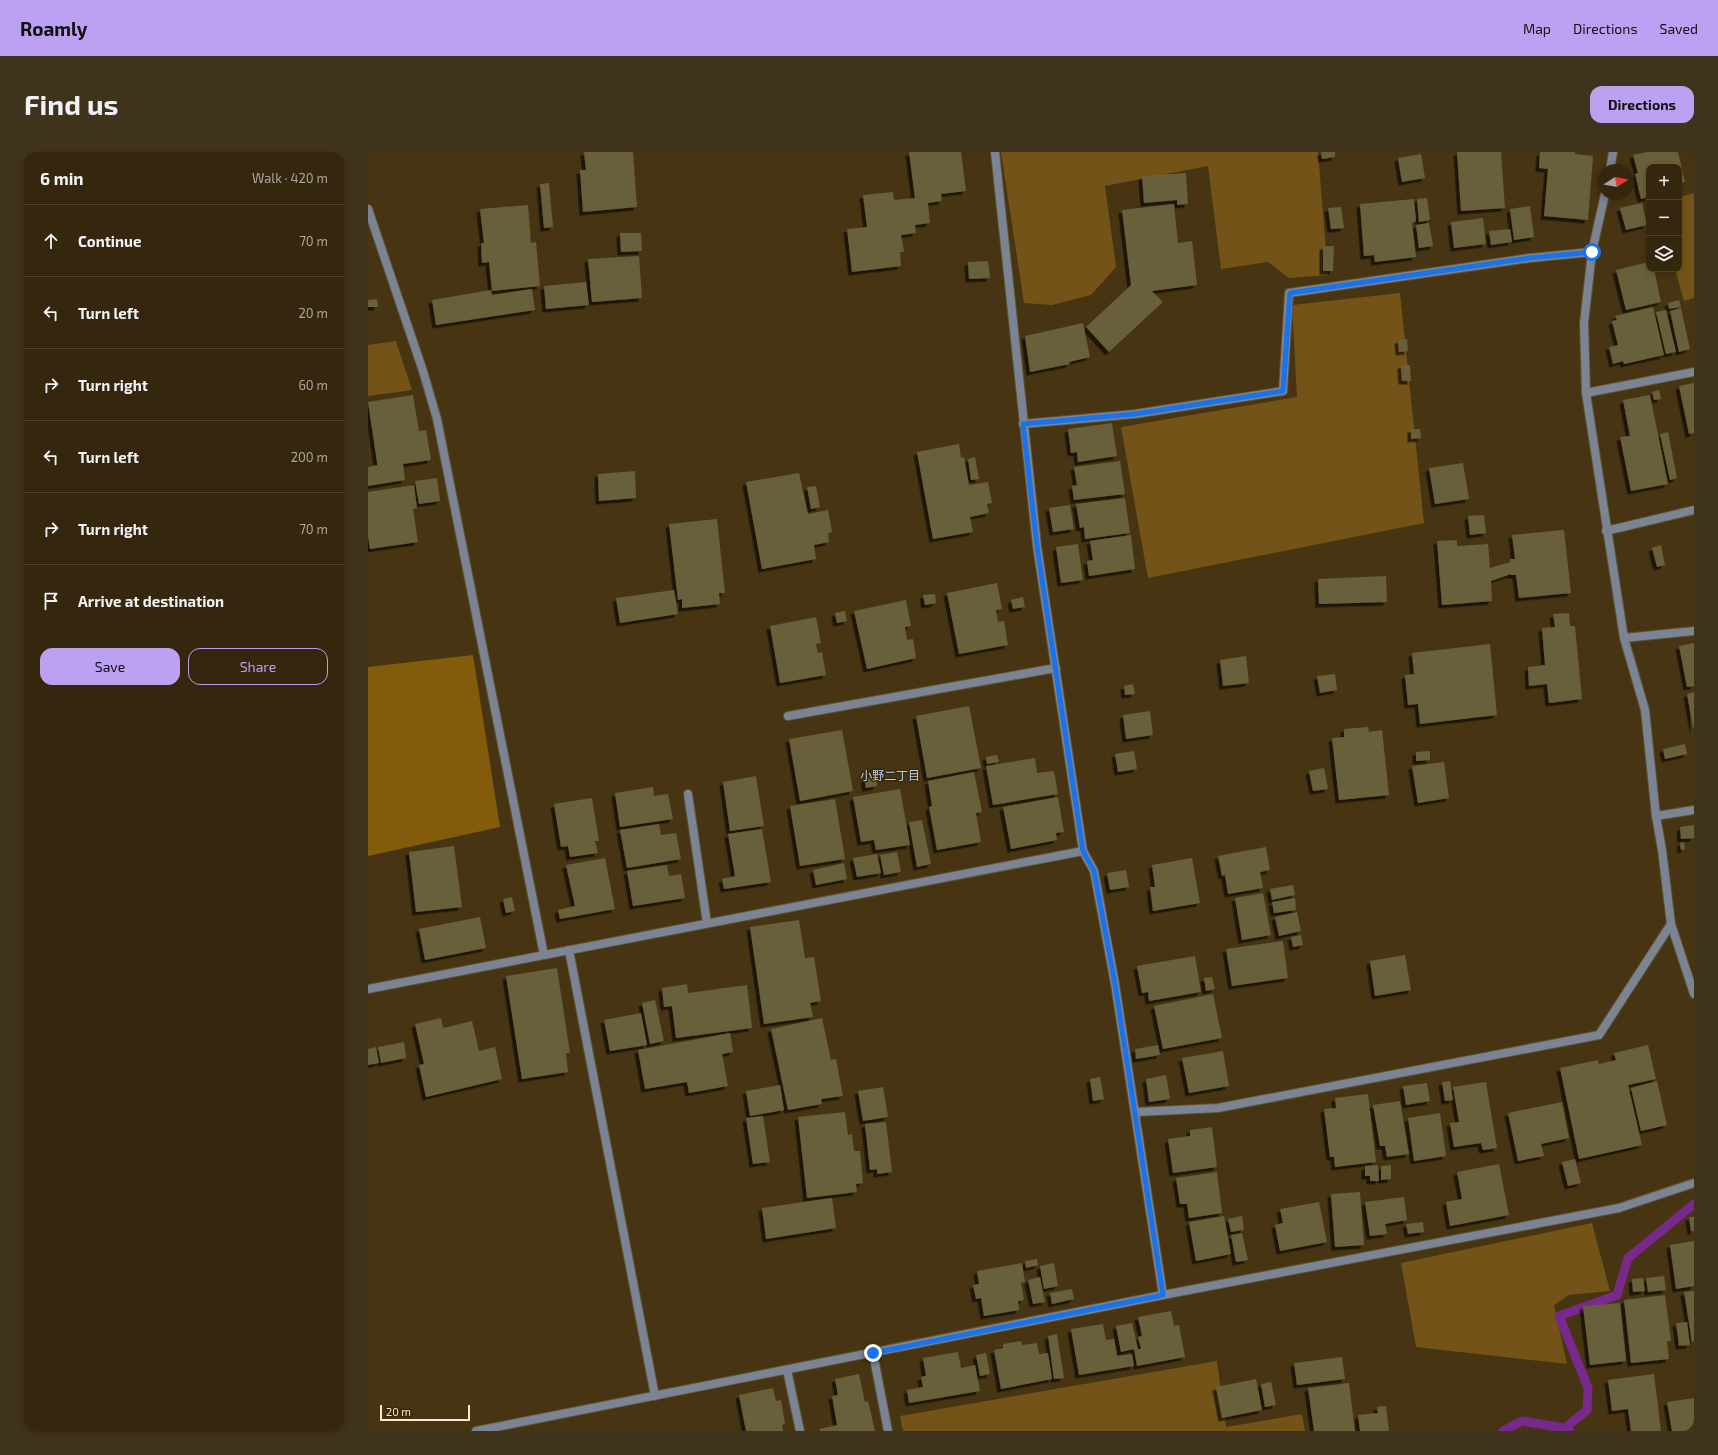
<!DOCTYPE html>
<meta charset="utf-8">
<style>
body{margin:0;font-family:"Exo 2","Noto Sans JP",sans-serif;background:#40331c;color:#f1f3f6}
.controls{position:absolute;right:12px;top:12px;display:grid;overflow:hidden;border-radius:8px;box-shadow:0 2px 6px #0003}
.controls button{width:36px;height:36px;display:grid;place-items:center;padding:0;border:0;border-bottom:1px solid #4f442e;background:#35270e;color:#f1f3f6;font:20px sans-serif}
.compass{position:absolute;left:1230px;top:12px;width:36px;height:36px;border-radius:50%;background:#35270e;box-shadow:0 2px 6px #0003;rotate:79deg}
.scale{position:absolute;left:12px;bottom:10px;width:90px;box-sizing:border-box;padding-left:4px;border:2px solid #f5e9d7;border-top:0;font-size:11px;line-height:14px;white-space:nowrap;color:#f5e9d7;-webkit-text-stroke:3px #3c2a07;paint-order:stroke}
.stop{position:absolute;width:12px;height:12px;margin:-9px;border:3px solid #1a73e8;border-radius:50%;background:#fff}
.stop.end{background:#1a73e8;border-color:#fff;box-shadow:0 1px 4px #0008}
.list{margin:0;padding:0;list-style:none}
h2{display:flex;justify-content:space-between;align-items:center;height:52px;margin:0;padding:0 16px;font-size:17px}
h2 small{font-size:13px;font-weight:400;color:#aaa59e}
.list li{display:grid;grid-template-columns:26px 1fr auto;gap:12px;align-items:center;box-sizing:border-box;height:72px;padding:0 16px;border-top:1px solid #4f442e}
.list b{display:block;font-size:15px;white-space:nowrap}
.list em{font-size:13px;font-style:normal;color:#aaa59e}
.actions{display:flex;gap:8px;padding:12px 16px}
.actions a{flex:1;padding:9px 0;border:1px solid #bca0f2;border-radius:12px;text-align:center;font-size:14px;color:#bca0f2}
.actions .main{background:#bca0f2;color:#111}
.icon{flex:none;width:22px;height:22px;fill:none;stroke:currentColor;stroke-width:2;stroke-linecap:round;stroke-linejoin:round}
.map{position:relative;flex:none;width:1326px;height:1279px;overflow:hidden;border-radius:12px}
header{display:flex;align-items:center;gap:24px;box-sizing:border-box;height:56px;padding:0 20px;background:#bca0f2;color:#111}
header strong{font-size:19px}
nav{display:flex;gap:22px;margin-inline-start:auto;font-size:14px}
.intro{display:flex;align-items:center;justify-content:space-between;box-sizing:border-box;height:96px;padding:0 24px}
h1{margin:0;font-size:28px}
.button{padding:10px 18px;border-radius:12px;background:#bca0f2;color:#111;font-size:14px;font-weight:700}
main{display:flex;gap:24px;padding:0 24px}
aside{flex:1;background:#35270e;border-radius:12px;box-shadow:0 2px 6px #0003}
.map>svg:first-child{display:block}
.green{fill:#735317}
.forest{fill:#825c0a}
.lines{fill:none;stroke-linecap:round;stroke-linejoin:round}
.stream{stroke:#79288c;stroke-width:9}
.building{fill:#67603b;filter:url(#shadow)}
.service-casing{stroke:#635132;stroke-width:10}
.minor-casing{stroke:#635132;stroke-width:10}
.service{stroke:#7a8492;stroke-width:8}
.minor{stroke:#7a8492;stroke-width:8}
.route{stroke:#1a73e8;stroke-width:5}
.labels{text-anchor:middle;stroke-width:3;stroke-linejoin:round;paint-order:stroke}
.neighbourhood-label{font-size:12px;fill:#b4cdf3;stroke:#3c2a07}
</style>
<header>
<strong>Roamly</strong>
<nav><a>Map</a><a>Directions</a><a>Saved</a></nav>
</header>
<div class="intro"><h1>Find us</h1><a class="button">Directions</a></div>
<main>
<aside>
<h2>6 min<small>Walk · 420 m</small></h2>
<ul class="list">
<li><svg class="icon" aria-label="ahead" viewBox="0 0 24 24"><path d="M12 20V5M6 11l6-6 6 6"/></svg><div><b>Continue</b></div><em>70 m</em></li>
<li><svg class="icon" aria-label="left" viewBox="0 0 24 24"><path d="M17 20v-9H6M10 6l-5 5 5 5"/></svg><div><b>Turn left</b></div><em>20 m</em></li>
<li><svg class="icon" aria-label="right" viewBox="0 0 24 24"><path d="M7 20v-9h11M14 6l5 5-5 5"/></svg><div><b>Turn right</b></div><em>60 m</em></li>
<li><svg class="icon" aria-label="left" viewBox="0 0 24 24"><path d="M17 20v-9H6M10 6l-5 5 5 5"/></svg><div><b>Turn left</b></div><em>200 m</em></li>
<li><svg class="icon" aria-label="right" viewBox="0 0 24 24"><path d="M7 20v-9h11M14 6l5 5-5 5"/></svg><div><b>Turn right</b></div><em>70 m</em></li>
<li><svg class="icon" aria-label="arrive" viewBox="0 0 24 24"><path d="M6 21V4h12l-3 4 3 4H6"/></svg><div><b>Arrive at destination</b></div></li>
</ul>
<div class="actions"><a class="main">Save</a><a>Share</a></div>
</aside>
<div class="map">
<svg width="1326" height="1279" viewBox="0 0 1326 1279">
<defs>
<filter id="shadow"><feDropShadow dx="-3.5" dy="3.5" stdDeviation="0" flood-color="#0009"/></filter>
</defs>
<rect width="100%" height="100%" fill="#473413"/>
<g class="green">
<polygon points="633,0 950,0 960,123 921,126 900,110 853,117 840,14 737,34 748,115 723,143 684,153 656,151"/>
<polygon points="1326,41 1326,146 1316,149 1307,117 1311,117 1311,45"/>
<polygon points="1032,141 1056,371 780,426 753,275 929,245 924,153"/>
<polygon points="28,189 44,238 0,244 0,193"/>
<polygon points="1224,1071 1242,1139 1201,1143 1186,1153 1199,1212 1048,1195 1033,1111"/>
<polygon points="849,1209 858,1275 934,1262 937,1279 535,1279 532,1264"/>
</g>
<polygon class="forest" points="105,503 132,675 0,704 0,515"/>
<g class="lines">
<g class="stream">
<polyline points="1197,1276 1219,1258 1220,1236 1191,1164 1249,1143 1260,1106 1326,1052"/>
<polyline points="1135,1279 1154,1269 1197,1276 1201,1278"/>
</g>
</g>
<g class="building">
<polygon points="216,0 265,0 269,55 215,60 212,18 218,18"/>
<polygon points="541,0 593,0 598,39 573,42 574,49 560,51 562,71 547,73 548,81 533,83 536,100 532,100 533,114 484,120 479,77 499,75 495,43 525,40 526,48 547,46"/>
<polygon points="953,0 967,0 967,5 954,7"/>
<polygon points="1089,0 1133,0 1137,56 1093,59"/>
<polygon points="1172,0 1207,0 1207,2 1225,4 1220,68 1176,64 1180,17 1171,16"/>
<polygon points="1279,0 1310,0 1317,30 1311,32 1311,15 1281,15 1281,45 1273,47 1267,22 1270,21 1265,3"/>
<polygon points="1053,2 1057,26 1034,30 1030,6"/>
<polygon points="818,21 820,52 809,53 809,48 776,51 774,24"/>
<polygon points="181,31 185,75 176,76 172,32"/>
<polygon points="1059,46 1062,68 1051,70 1049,47"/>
<polygon points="1046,47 1048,69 1044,71 1048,105 1007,110 1006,103 996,104 992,52"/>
<polygon points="1274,51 1279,73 1258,78 1252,56"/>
<polygon points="806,52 810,91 824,89 829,133 784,139 795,150 741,200 718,175 763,133 754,58"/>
<polygon points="160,53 163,91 168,90 172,134 124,139 121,110 114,111 113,91 116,91 112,57"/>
<polygon points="1162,54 1166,85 1146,88 1142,57"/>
<polygon points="973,55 976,76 963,77 960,56"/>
<polygon points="1115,66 1118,92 1086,96 1083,70"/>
<polygon points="1061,71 1065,94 1051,96 1048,73"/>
<polygon points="1142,77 1144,90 1123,93 1121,79"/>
<polygon points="252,81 273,81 274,99 253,100"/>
<polygon points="955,94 966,94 965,119 955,119"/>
<polygon points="271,104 274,146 224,150 220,107"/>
<polygon points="620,109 622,126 601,127 600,110"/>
<polygon points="1281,110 1281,117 1286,117 1293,150 1258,158 1248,118"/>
<polygon points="218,130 221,153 178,157 176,134"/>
<polygon points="164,137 167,158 68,173 64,148 123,138 124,143"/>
<polygon points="9,147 10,155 0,155 0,148"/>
<polygon points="1311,148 1313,155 1301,157 1300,151"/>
<polygon points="1285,155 1296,203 1256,212 1255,209 1245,212 1241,195 1250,193 1244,169 1249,168 1247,164"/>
<polygon points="1313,156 1322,197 1311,200 1302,159"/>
<polygon points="1298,158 1308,200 1298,202 1288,160"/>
<polygon points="715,171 722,205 701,210 702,212 662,220 657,184"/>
<polygon points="1039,187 1040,199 1031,200 1030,188"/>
<polygon points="1033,213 1042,213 1043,229 1034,229"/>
<polygon points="1326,231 1326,281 1321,282 1311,234"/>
<polygon points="1291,238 1293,247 1286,248 1284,240"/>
<polygon points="45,243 51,279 58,278 63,308 35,312 37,328 0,334 0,315 9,313 10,317 0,250"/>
<polygon points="1282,243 1300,332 1263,339 1252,285 1262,284 1255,248"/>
<polygon points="744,271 749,304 710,310 709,300 703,301 700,277"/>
<polygon points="1043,277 1052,277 1053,286 1043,287"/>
<polygon points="1300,280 1309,326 1302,328 1292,282"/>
<polygon points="591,292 593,306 596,305 601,333 620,330 624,351 619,352 621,361 602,365 605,380 565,387 549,300"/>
<polygon points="607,305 611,327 603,328 600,307"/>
<polygon points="752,309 757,342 706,348 704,334 709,333 706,315"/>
<polygon points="1095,311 1101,347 1067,352 1061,316"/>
<polygon points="267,319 268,346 231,349 230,322"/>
<polygon points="431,321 440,362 460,358 464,380 460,381 461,390 446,393 448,407 394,417 378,330"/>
<polygon points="69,326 72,349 51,352 47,329"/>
<polygon points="46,333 49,356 45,357 50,390 2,397 0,384 0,340"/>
<polygon points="448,334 452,355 443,357 439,335"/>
<polygon points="757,346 762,381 717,387 716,375 712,376 708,352"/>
<polygon points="702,353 706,377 685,380 681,356"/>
<polygon points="1116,363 1118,381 1102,383 1100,364"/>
<polygon points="349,367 357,441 351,441 352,452 314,456 314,447 310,448 301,372"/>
<polygon points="1196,378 1203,441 1151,446 1148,423 1143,423 1143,422 1123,429 1124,449 1074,453 1069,389 1089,388 1089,394 1120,392 1122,416 1142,410 1142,407 1147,407 1144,383"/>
<polygon points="763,383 767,417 721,424 719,409 725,408 722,389"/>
<polygon points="710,392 715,428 693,431 688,395"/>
<polygon points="1293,393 1297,413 1289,415 1284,396"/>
<polygon points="1018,424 1019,450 951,452 950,427"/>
<polygon points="629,431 634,457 628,458 630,470 636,469 640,493 591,502 579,441"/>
<polygon points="306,438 310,462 252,471 248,446"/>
<polygon points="567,442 568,451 557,453 555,443"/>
<polygon points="655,445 657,455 645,457 643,448"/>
<polygon points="538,448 543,474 537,475 539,488 545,487 548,506 499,517 486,459"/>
<polygon points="477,459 479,469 469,471 467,461"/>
<polygon points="1201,461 1202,474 1207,474 1214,547 1181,551 1179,532 1161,534 1160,515 1177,513 1174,476 1187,475 1185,462"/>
<polygon points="448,465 453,491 448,492 450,501 454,500 458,523 412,531 402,474"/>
<polygon points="1326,491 1326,534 1319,535 1311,494"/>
<polygon points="1122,492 1129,563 1052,572 1050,552 1040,553 1037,523 1046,522 1044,501"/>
<polygon points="878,504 881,531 855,534 852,508"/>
<polygon points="967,522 969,538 952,541 949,524"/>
<polygon points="765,532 767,542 757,543 756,534"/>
<polygon points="1326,540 1326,576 1325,576 1319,542"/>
<polygon points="601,554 613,616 559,626 548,564"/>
<polygon points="782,559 785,583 758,587 755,563"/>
<polygon points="1000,575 1001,580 1014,578 1021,643 971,648 964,586 976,585 976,577"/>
<polygon points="474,578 485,639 432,649 421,587"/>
<polygon points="1317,592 1319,602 1297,607 1295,597"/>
<polygon points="766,599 769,617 750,620 747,602"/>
<polygon points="1062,599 1062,608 1048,609 1048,600"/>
<polygon points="629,603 631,610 619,612 618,605"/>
<polygon points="667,606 669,621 686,619 690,642 625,653 618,614"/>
<polygon points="1076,610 1081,646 1050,651 1044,614"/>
<polygon points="956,616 960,637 945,639 941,619"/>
<polygon points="606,620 614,660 608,661 613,690 569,698 561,655 564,654 560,629"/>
<polygon points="388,624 396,674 362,679 355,630"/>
<polygon points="508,625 509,634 498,636 496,627"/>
<polygon points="285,635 286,644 300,642 305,667 252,675 247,641"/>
<polygon points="532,637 542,693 508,698 506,688 493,690 485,645"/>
<polygon points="690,645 696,680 688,681 689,688 643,697 635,655"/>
<polygon points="224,646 231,689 227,689 230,701 202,705 200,694 193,695 186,652"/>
<polygon points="467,647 477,707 432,714 422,654"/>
<polygon points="554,668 563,712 549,715 541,670"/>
<polygon points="291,672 293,683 308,681 313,707 259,716 252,678"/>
<polygon points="1326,673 1326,686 1313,687 1312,675"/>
<polygon points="394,677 403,730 356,737 354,727 367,724 360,682"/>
<polygon points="1316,690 1317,697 1313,698 1312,691"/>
<polygon points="86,694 94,755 48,760 41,700"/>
<polygon points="898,695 902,718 892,720 895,736 860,742 857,723 854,724 850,704"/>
<polygon points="529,700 533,720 516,723 512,703"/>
<polygon points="509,702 513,721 489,725 485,706"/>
<polygon points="237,706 247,757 192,767 190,758 207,754 198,713"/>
<polygon points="824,706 832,751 785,759 782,735 787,735 784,713"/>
<polygon points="476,711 479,727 448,733 445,718"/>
<polygon points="299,713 301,724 313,722 317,746 265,754 259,719"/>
<polygon points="758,718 761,735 742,738 739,721"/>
<polygon points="925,733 927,743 904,748 902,737"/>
<polygon points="895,741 903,783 874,788 867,746"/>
<polygon points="144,745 147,759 138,761 135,747"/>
<polygon points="927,746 928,758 906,761 904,750"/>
<polygon points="929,760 933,779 911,784 907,765"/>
<polygon points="112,765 118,796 57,808 51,777"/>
<polygon points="431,768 437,806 446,805 453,849 442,851 445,865 396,872 382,775"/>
<polygon points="933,783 935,793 925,795 923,785"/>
<polygon points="915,789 920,826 864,834 858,797"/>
<polygon points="1037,803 1043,838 1007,844 1002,809"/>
<polygon points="827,804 833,840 781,849 780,840 774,841 769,814"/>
<polygon points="189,816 202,901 198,901 200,920 154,927 138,824"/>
<polygon points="844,825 847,837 838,839 836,826"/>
<polygon points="319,832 320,841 379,833 384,876 308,886 304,854 296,855 294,836"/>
<polygon points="845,842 854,886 795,897 786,854"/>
<polygon points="287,848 296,889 282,892 274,851"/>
<polygon points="273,861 279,893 242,899 236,868"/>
<polygon points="73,866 75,876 104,869 111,899 127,895 134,927 58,945 51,913 56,912 47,872"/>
<polygon points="454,866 463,908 468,907 475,944 453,947 454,952 420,958 403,877"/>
<polygon points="362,881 365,900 354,902 360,934 321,941 319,930 277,937 270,898"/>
<polygon points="36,890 38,906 13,911 10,895"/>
<polygon points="790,893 792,903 768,907 767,897"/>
<polygon points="1280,893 1288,927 1260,933 1274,993 1211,1007 1192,916 1230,908 1231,912 1248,908 1246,901"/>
<polygon points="8,895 11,911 0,913 0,897"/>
<polygon points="855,899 861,934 821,941 814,906"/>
<polygon points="798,923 802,947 781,950 778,927"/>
<polygon points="732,925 736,947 725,949 722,927"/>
<polygon points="1082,929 1085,948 1077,949 1074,930"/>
<polygon points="1289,929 1299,973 1273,979 1263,936"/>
<polygon points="1118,930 1129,996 1115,998 1113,991 1086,995 1082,971 1091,970 1085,935"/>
<polygon points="1059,931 1062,949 1038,953 1035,934"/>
<polygon points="412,933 416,958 382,964 378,939"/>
<polygon points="515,935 520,965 495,969 490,939"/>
<polygon points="1000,942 1008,1010 967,1015 966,1005 962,1005 956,957 968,956 967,946"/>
<polygon points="1032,949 1041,1002 1019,1005 1017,994 1012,994 1005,953"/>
<polygon points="1194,950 1201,986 1173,992 1176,1004 1150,1009 1140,961"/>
<polygon points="477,960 480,983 484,982 486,999 492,999 495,1031 488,1032 489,1040 439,1046 430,965"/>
<polygon points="1072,961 1078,1004 1046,1009 1040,966"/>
<polygon points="395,964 402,1010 385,1012 378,966"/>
<polygon points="518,970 524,1020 509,1022 509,1017 502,1018 497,972"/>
<polygon points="844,975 849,1015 805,1021 800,987 822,984 822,978"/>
<polygon points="1207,1007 1213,1031 1200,1034 1194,1010"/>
<polygon points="1131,1012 1141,1063 1082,1074 1078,1050 1094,1047 1089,1020"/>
<polygon points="1010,1013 1011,1029 1002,1029 1002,1024 997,1024 997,1014"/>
<polygon points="1023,1013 1023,1027 1013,1028 1013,1014"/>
<polygon points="849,1020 854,1061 821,1066 819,1052 812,1052 808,1026"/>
<polygon points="992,1040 996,1093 967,1095 963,1042"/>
<polygon points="1036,1045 1039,1068 1017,1072 1019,1082 1002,1084 997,1050"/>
<polygon points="464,1046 468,1076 398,1087 394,1056"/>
<polygon points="951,1050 959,1090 912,1099 907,1073 915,1071 912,1057"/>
<polygon points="856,1064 863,1102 828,1109 821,1070"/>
<polygon points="874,1064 876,1078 863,1080 860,1067"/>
<polygon points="1321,1065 1326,1065 1326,1079 1323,1079"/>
<polygon points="1055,1070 1056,1080 1040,1082 1038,1072"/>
<polygon points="874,1081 880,1108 868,1110 863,1083"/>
<polygon points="1326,1089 1326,1134 1308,1137 1302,1093"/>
<polygon points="669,1107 670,1113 658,1116 657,1109"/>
<polygon points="654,1111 657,1130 653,1131 656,1148 650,1149 651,1158 616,1164 613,1146 608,1147 605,1133 611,1132 609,1119"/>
<polygon points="686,1111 690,1134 676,1137 672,1114"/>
<polygon points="1296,1124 1298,1138 1280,1140 1278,1126"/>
<polygon points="672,1125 677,1150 665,1152 660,1128"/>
<polygon points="1275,1126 1277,1139 1265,1140 1264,1127"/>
<polygon points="704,1137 706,1147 684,1152 682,1141"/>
<polygon points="1326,1139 1326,1189 1324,1190 1316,1140"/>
<polygon points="1297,1143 1303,1189 1299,1189 1301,1207 1263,1211 1256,1148"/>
<polygon points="1252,1151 1258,1209 1222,1213 1215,1154"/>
<polygon points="803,1159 806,1174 811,1173 817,1205 769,1214 766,1197 753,1200 748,1174 764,1171 770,1197 773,1197 770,1185 774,1184 770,1165"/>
<polygon points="1319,1170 1322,1193 1311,1194 1308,1171"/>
<polygon points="735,1172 738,1188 746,1187 749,1204 764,1202 766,1214 711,1223 703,1177"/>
<polygon points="689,1182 696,1226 686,1227 680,1184"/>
<polygon points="653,1189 654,1193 669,1191 671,1202 680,1201 684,1227 633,1237 626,1198 635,1196 635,1192"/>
<polygon points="590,1200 593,1216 607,1213 612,1239 541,1251 539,1238 555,1235 553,1225 558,1224 555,1206"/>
<polygon points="618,1201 622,1222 612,1224 608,1203"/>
<polygon points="974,1205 977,1227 929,1233 926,1211"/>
<polygon points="491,1222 497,1250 500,1249 507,1279 452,1279 452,1277 469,1273 464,1244 470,1243 467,1227"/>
<polygon points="1286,1222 1293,1279 1263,1279 1260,1257 1244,1259 1240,1228"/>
<polygon points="888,1227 894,1258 854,1266 848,1235"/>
<polygon points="903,1230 908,1253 897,1255 893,1232"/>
<polygon points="981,1231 987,1279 946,1279 940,1236"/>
<polygon points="405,1236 408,1249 413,1248 417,1272 414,1273 415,1279 378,1279 371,1243"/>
<polygon points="1326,1246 1326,1279 1304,1279 1299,1250"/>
<polygon points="1018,1254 1021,1279 992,1279 990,1263 1010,1261 1009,1255"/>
</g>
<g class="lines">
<defs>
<polyline id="service" points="655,272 767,262 915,239 921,141 1162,106 1224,100"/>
<g id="minor">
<polyline points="627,0 669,394 715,699 726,719 747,832 795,1143"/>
<polyline points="1242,18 1245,0"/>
<polyline points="1237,42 1224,100 1216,171 1218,241 1256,486 1277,558 1288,664 1294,698 1303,772 1326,842"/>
<polyline points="0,57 55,219 69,267 176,803"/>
<polyline points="1218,241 1326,220"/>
<polyline points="1238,379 1326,358"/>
<polyline points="1256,486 1326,479"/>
<polyline points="420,564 688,516"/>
<polyline points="320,642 339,771"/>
<polyline points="1288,664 1326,658"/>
<polyline points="201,798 287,1244"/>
<polyline points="0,837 715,699"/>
<polyline points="768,960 850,956 1231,883 1303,772"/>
<polyline points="505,1201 520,1279"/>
<polyline points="419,1218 432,1279"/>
<polyline points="108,1279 795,1143 1251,1056 1326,1031"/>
</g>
</defs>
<use href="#service" class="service-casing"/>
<use href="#minor" class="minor-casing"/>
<use href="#service" class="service"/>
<use href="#minor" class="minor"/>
</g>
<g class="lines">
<polyline class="route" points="505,1201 795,1143 747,832 726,719 715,699 669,394 655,272 767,262 915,239 922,141 1162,106 1224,100"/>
</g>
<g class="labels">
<g class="neighbourhood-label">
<text x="522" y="628">小野二丁目</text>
</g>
</g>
</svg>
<div class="controls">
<button>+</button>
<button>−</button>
<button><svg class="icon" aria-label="layers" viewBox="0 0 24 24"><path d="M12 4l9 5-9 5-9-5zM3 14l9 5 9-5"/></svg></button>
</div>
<svg class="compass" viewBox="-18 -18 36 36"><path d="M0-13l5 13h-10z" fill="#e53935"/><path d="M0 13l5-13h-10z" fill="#aaa59e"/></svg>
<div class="scale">20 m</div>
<div class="stop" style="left:1224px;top:100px"></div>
<div class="stop end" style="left:505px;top:1201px"></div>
</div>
</main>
